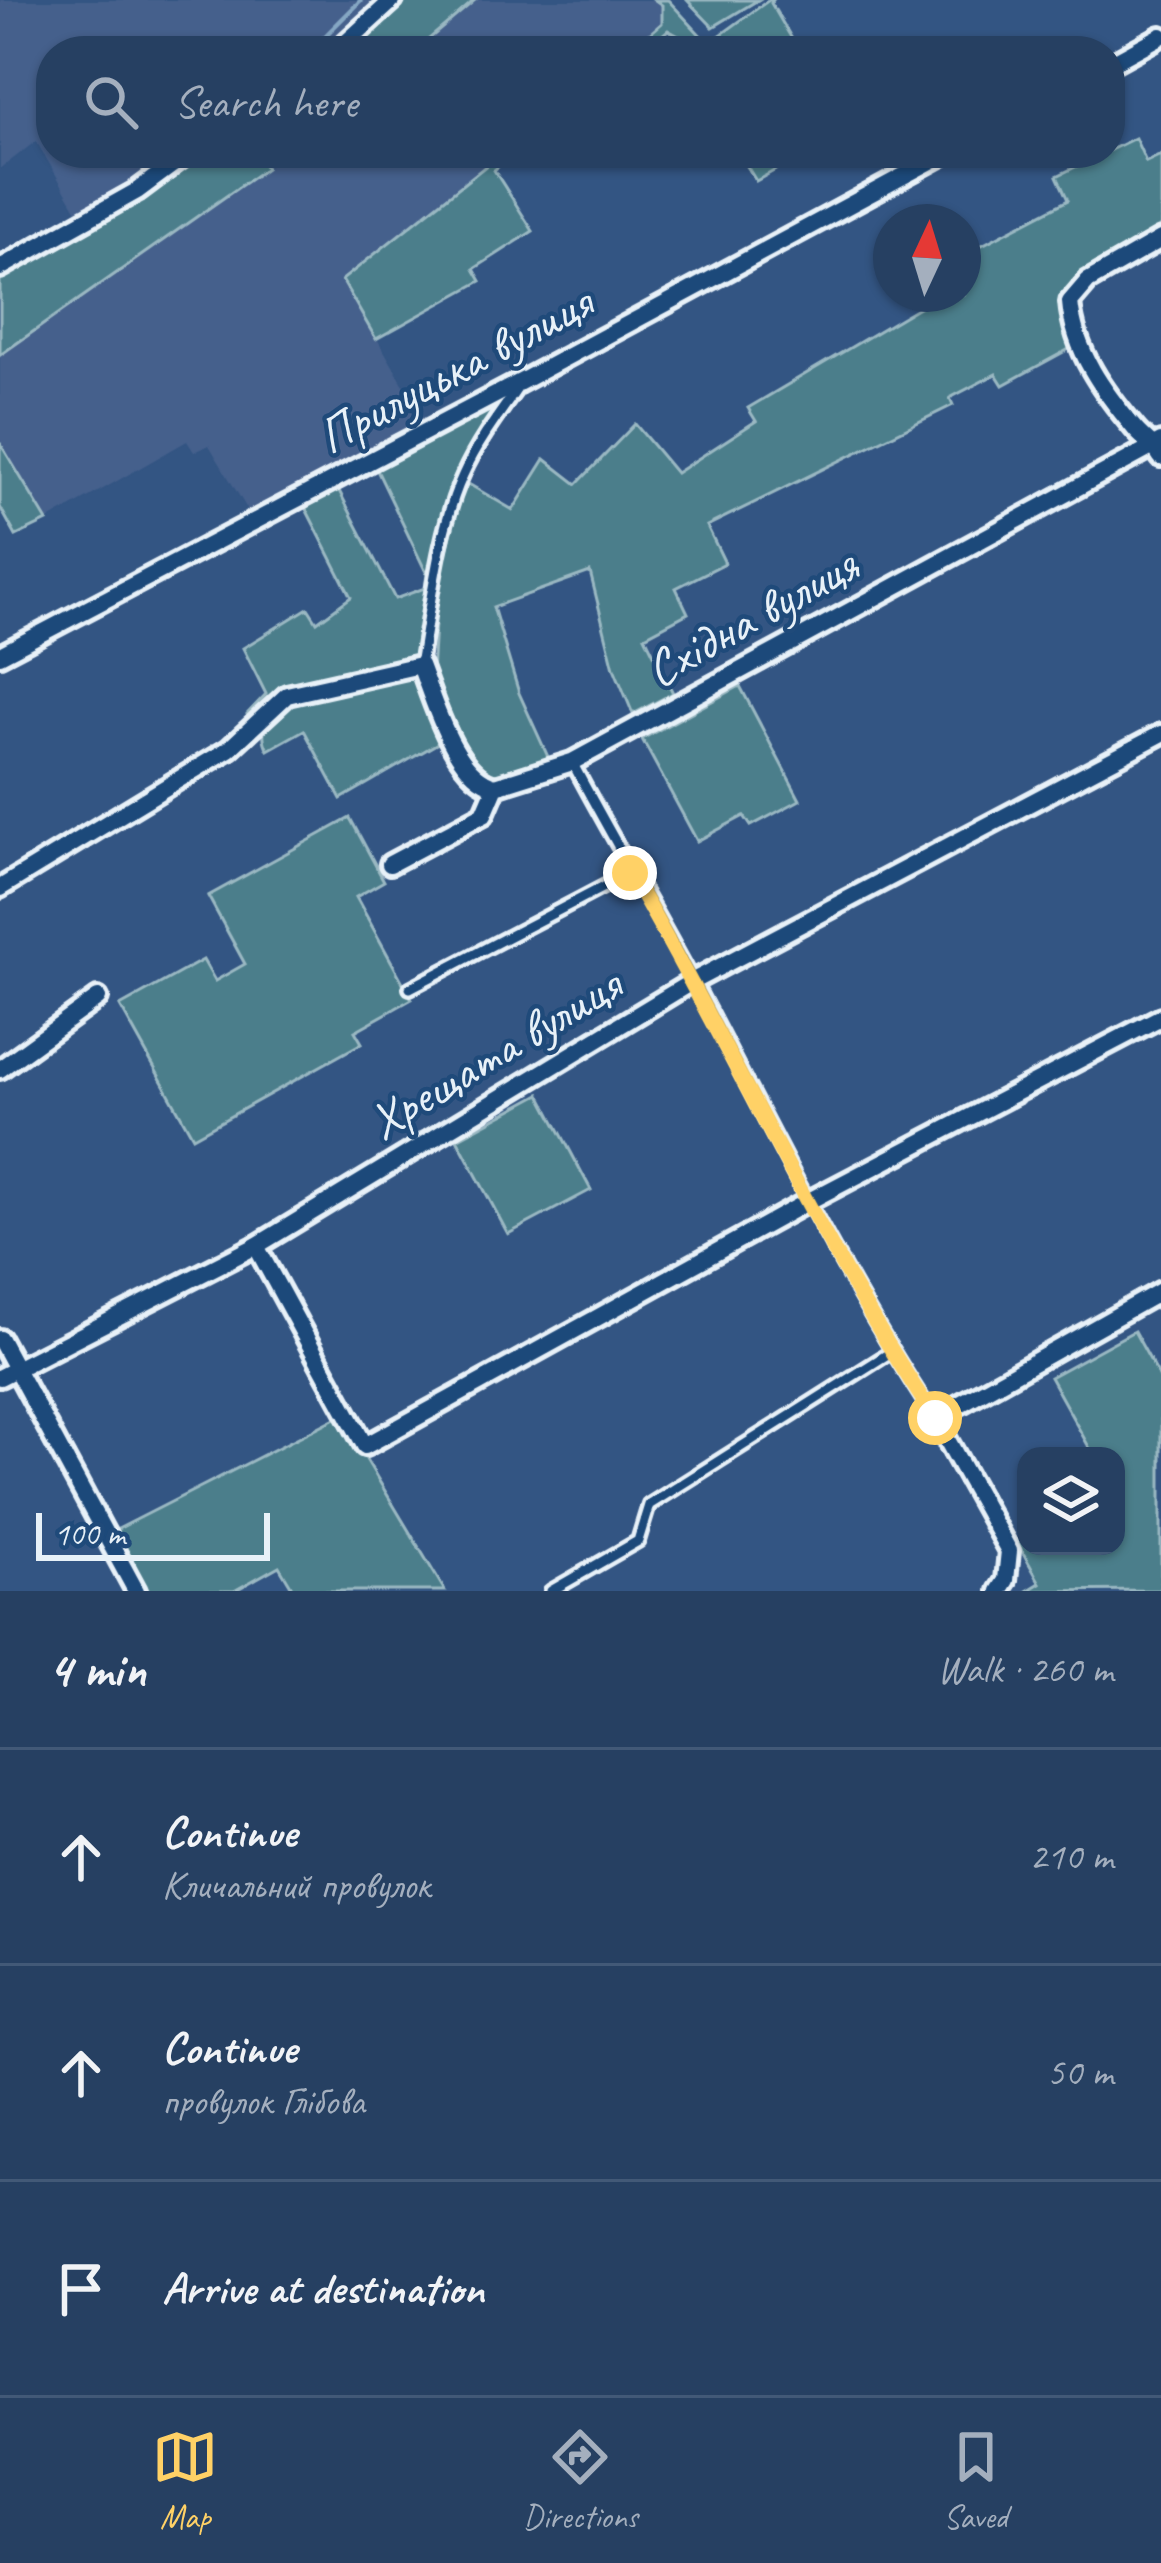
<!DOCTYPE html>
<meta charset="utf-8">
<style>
body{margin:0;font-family:Caveat,sans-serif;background:#2e4768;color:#f1f3f6}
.controls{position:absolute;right:36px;bottom:36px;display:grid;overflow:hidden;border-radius:24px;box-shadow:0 3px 9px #0004}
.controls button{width:108px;height:108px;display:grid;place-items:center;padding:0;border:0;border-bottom:3px solid #425977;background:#264062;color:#f1f3f6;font:60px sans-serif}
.compass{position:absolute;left:873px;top:204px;width:108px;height:108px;border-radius:50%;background:#264062;box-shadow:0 3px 9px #0004;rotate:4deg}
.scale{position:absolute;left:36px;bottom:30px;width:234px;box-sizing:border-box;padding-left:12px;border:6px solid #e8f1f8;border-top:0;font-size:33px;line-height:42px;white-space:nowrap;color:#e8f1f8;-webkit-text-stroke:9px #1f4a7a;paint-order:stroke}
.stop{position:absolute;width:36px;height:36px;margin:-27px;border:9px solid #ffd166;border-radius:50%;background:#fff}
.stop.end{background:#ffd166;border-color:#fff;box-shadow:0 3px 12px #0008}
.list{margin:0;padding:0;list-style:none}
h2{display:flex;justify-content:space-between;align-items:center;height:156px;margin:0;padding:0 48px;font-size:51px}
h2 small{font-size:39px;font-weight:400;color:#a4afbe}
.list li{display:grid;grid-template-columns:78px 1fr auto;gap:36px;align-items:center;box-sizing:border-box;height:216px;padding:0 48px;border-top:3px solid #425977}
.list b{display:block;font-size:45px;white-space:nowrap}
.list p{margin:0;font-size:39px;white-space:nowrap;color:#a4afbe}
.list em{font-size:39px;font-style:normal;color:#a4afbe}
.icon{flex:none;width:66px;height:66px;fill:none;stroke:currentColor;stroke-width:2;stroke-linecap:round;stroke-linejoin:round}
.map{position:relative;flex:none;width:1161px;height:1591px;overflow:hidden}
.search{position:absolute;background:#264062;box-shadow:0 3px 9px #0004;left:36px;right:36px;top:36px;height:132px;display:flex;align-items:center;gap:30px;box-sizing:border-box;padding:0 42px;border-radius:48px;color:#a4afbe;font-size:45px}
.sheet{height:804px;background:#264062}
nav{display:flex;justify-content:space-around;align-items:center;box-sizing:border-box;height:168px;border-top:3px solid #425977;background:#264062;font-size:33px;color:#a4afbe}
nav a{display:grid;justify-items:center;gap:6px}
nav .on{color:#ffd166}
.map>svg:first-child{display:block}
.built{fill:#45608c}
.green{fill:#4c7e8b;stroke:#9ab8c2;stroke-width:3}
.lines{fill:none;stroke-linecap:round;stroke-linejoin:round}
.stream{stroke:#85a7c3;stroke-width:4.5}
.service-casing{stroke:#e8f1f8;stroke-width:18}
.minor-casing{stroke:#e8f1f8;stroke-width:26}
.service{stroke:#1f4a7a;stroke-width:9}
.minor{stroke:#1f4a7a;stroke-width:16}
.route{stroke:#ffd166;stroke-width:15}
.labels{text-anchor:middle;stroke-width:9;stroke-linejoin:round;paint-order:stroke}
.street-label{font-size:51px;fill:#e8f1f8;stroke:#1f4a7a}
</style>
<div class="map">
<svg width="1161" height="1591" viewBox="0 0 1161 1591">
<rect width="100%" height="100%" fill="#335583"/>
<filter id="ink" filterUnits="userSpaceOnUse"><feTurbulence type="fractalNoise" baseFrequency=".00833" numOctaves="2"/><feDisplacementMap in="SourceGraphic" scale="24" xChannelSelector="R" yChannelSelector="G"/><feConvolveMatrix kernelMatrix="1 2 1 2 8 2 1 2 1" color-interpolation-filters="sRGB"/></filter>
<g filter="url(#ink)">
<g class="built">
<polygon points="0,0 387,0 331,51 101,51 91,47 51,51 51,153 181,153 82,219 36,141 0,169"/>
<polygon points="475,0 655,0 662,5 663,23 630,51 415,51"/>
<polygon points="287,153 502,153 343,280 426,423 250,514 209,445 194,452 187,441 47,521 0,443 0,355"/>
</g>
<g class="green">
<polygon points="399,0 475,0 415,51 344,51"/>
<polygon points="655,0 668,0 705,40 706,51 668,30 643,51 630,51 662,23 662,5"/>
<polygon points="687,0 758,0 713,27"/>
<polygon points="769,0 773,0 771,3 799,51 724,51 727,48 719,36"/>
<path d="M 1135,138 L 1146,162 L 1161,155 L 1161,231 L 1071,287 L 1064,300 L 1071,348 L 1003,385 L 996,374 L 950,398 L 953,405 L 707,526 L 725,563 L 676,588 L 688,613 L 645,636 L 673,693 L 633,714 L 614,668 L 590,572 L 493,607 L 519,693 L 548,757 C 527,769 500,779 477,771 L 432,675 L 437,588 L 465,482 L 513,510 L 545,459 L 577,484 L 635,424 L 676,473 L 756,421 L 748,408 L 941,294 L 963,294 L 963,255 L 1068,200 L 1057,176 Z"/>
<polygon points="194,153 257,153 266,168 0,355 0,273"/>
<polygon points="502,153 515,153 494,170 533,231 474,269 481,281 376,339 342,280"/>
<polygon points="739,153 794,153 797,158 756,181"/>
<path d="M 507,396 C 445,478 432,557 417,656 L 286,690 L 250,718 L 247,714 L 266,694 L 243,648 L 308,608 L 317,622 L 351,597 L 302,501 L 335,483 L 395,599 L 425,588 L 427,574 L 373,462 Z"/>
<polygon points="0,443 47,521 16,536 0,507"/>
<path d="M 409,674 L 419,682 L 443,740 L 341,799 L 304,730 L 268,750 C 238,694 375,681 409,674 Z"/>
<polygon points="740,686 800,800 751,826 744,816 697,841 642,739"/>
<polygon points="350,818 384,881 356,897 412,999 355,1031 362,1043 193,1137 120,1006 203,960 215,981 245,964 208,896"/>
<polygon points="540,1094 591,1190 508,1234 457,1139"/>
<polygon points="1134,1331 1161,1380 1161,1590 1027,1591 1040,1583 1017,1542 1026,1536 1026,1546 1116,1546 1116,1456 1094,1456 1050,1377"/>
<polygon points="340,1416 445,1591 294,1591 279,1566 234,1591 147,1591 112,1532"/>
</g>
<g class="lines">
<polyline class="stream" points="310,51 361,0"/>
<defs>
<g id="service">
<path d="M 420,665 C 430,609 439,526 463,475 C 477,444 497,417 517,389"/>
<path d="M 572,762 C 612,838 656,911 696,986 C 773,1132 844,1281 935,1418"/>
<polyline points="410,988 630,873"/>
<polyline points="551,1591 638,1541 649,1505 891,1352"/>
</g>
<g id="minor">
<polyline points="337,51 393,0"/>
<polyline points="1110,64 1161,36"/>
<path d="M 1161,239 L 1088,281 L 1070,302 C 1074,352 1104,392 1135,429 C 1144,440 1154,444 1161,457"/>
<polyline points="0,268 137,191 188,153"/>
<polyline points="0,655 524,380 946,153"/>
<polyline points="390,864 484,814 496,786 572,762 1161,442"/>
<path d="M 0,888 L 229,749 L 287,695 L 420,665 C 434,701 455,778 496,786"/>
<polyline points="0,1069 98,998"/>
<polyline points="256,1246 365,1446 807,1202 1161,1017"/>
<polyline points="0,1339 136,1591"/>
<polyline points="0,1377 256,1246 693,981 1161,734"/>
<polyline points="999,1591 1006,1580 1009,1551 935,1418 1161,1291"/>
</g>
</defs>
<use href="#service" class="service-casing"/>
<use href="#minor" class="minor-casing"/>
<use href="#service" class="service"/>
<use href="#minor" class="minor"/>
</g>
</g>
<g class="lines" filter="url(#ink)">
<path class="route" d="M 630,873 C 735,1053 819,1245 935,1418"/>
</g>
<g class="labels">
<g class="street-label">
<text transform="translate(454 368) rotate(-28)" y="18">Прилуцька вулиця</text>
<text transform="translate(751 616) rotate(-29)" y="18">Східна вулиця</text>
<text transform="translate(494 1052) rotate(-31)" y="18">Хрещата вулиця</text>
</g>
</g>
</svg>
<div class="controls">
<button><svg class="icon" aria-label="layers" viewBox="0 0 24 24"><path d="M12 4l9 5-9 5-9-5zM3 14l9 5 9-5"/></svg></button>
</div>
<svg class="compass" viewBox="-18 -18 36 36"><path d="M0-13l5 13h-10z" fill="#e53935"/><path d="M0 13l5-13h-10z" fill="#a4afbe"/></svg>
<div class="scale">100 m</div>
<div class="stop" style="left:935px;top:1418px"></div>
<div class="stop end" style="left:630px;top:873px"></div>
<div class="search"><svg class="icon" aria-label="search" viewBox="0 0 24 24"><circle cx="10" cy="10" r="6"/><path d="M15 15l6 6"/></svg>Search here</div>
</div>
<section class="sheet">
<h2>4 min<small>Walk · 260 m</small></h2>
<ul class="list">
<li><svg class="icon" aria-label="ahead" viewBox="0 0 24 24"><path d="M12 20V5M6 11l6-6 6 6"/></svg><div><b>Continue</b><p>Кличальний провулок</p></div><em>210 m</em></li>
<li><svg class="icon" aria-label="ahead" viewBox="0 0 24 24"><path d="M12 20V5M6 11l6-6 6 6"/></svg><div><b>Continue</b><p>провулок Глібова</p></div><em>50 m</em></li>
<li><svg class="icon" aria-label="arrive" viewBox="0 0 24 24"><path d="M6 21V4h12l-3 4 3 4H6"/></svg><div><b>Arrive at destination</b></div></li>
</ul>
</section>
<nav>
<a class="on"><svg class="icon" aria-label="map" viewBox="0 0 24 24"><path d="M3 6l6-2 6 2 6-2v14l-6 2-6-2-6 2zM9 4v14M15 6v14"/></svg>Map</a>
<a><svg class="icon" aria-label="directions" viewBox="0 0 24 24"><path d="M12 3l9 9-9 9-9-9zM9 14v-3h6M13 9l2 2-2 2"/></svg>Directions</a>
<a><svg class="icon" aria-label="saved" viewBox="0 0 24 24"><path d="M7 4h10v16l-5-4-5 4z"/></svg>Saved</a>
</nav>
